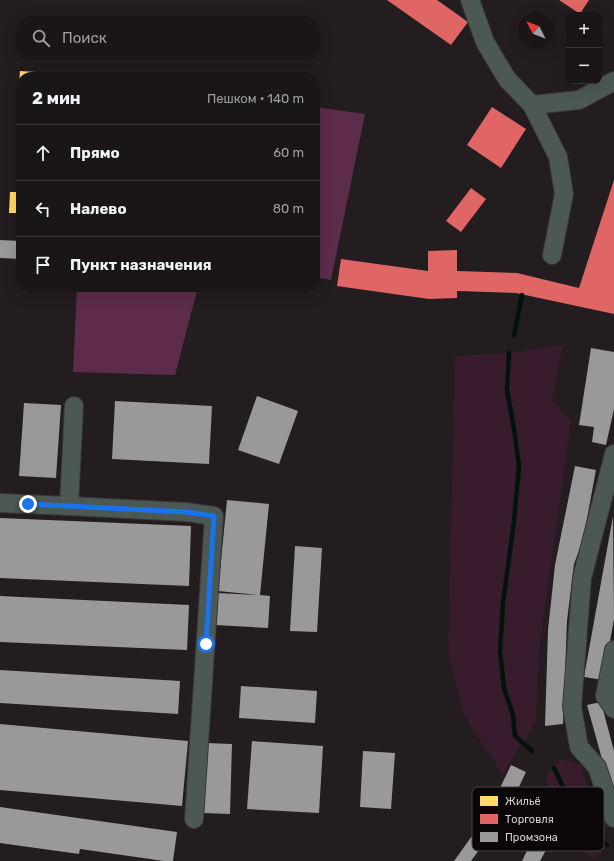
<!DOCTYPE html>
<html lang="ru">
<meta charset="utf-8">
<style>
body{margin:0;font-family:Rubik,sans-serif;background:#231f21;color:#f1f3f6}
.controls{position:absolute;right:12px;top:12px;display:grid;overflow:hidden;border-radius:8px;box-shadow:0 4px 16px #0002}
.controls button{width:36px;height:36px;display:grid;place-items:center;padding:0;border:0;border-bottom:1px solid #383537;background:#1a1618;color:#f1f3f6;font:20px sans-serif}
.compass{position:absolute;left:518px;top:12px;width:36px;height:36px;border-radius:50%;background:#1a1618;box-shadow:0 4px 16px #0002;rotate:312deg}
.stop{position:absolute;width:12px;height:12px;margin:-9px;border:3px solid #1a73e8;border-radius:50%;background:#fff}
.stop.end{background:#1a73e8;border-color:#fff;box-shadow:0 1px 4px #0008}
.list{margin:0;padding:0;list-style:none}
h2{display:flex;justify-content:space-between;align-items:center;height:52px;margin:0;padding:0 16px;font-size:17px}
h2 small{font-size:13px;font-weight:400;color:#9f9fa2}
.list li{display:grid;grid-template-columns:26px 1fr auto;gap:12px;align-items:center;box-sizing:border-box;height:56px;padding:0 16px;border-top:1px solid #383537}
.list b{display:block;font-size:15px;white-space:nowrap}
.list em{font-size:13px;font-style:normal;color:#9f9fa2}
.icon{flex:none;width:22px;height:22px;fill:none;stroke:currentColor;stroke-width:2;stroke-linecap:round;stroke-linejoin:round}
.map{position:relative;flex:none;width:614px;height:861px;overflow:hidden}
.search{position:absolute;background:#1a1618;box-shadow:0 4px 16px #0002;left:16px;top:16px;width:304px;height:44px;display:flex;align-items:center;gap:10px;box-sizing:border-box;padding:0 14px;border-radius:16px;color:#9f9fa2;font-size:15px}
.panel{position:absolute;background:#1a1618;box-shadow:0 4px 16px #0002;left:16px;top:72px;width:304px;height:220px;border-radius:16px}
.map>svg:first-child{display:block}
.green{fill:#381b2d}
.forest{fill:#5d2c4b}
.homes{fill:#ffd966}
.shops{fill:#e06666}
.industry{fill:#999}
.lines{fill:none;stroke-linecap:round;stroke-linejoin:round}
.stream{stroke:#03130c;stroke-width:4.5}
.minor-casing{stroke:#3b3739;stroke-width:20}
.minor{stroke:#4c5854;stroke-width:18}
.route{stroke:#1a73e8;stroke-width:5}
.key{fill:#0b0709;stroke:#484346;stroke-width:1}
.key-label{font-size:11px;fill:#d6cfd3}
</style>
<div class="map">
<svg width="614" height="861" viewBox="0 0 614 861">
<rect width="100%" height="100%" fill="#231d20"/>
<g class="green">
<polygon points="563,345 552,400 571,421 539,651 536,722 502,774 464,715 448,653 455,356 509,353"/>
<polygon points="561,759 581,765 594,813 607,845 594,859 571,841 545,778"/>
</g>
<g class="forest">
<polygon points="315,107 365,114 331,280 315,277"/>
<polygon points="77,287 198,287 175,375 73,372"/>
</g>
<g class="homes">
<polygon points="20,71 36,72 36,77 21,77 21,96 18,96"/>
<polygon points="10,192 21,192 21,213 9,213"/>
</g>
<g class="shops">
<polygon points="387,0 437,0 468,22 451,45"/>
<polygon points="559,0 589,0 580,14"/>
<polygon points="492,107 526,129 501,168 467,145"/>
<polygon points="614,180 614,314 516,293 457,291 457,298 429,299 337,286 341,259 428,271 428,251 457,250 457,271 517,273 579,288"/>
<polygon points="471,188 486,199 461,232 446,221"/>
</g>
<g class="industry">
<polygon points="0,240 21,241 21,259 0,258"/>
<polygon points="591,348 614,352 614,409 606,445 592,442 594,427 579,425"/>
<polygon points="257,396 298,411 279,464 238,450"/>
<polygon points="115,401 212,406 209,464 112,459"/>
<polygon points="24,403 61,405 56,478 19,476"/>
<polygon points="575,466 596,470 583,540 574,564 567,621 563,724 545,726 548,630 555,565"/>
<polygon points="227,500 269,504 260,595 270,596 268,628 215,625 217,593 258,595 218,591"/>
<polygon points="613,516 614,619 603,680 584,677"/>
<polygon points="0,518 191,526 189,586 0,578"/>
<polygon points="295,546 322,548 317,632 290,631"/>
<polygon points="0,596 189,605 187,650 0,642"/>
<polygon points="0,670 180,681 178,714 0,703"/>
<polygon points="241,686 317,691 315,723 239,718"/>
<polygon points="601,702 614,751 614,802 587,705"/>
<polygon points="0,724 188,741 182,806 0,790"/>
<polygon points="252,741 323,746 319,813 247,809"/>
<polygon points="206,743 232,744 230,814 203,813"/>
<polygon points="363,751 395,753 391,809 360,807"/>
<polygon points="511,765 526,772 508,810 471,861 454,861 495,804 493,803"/>
<polygon points="0,807 177,832 173,861 164,861 80,849 79,854 0,843"/>
<polygon points="535,834 551,841 540,861 522,861"/>
</g>
<g class="lines">
<g class="stream">
<polyline points="514,335 522,295"/>
<polyline points="509,353 507,390 514,429 519,466 514,522 503,603 500,651 504,688 513,715 515,736 532,751"/>
<polyline points="554,768 583,829 607,845"/>
</g>
<defs>
<g id="minor">
<polyline points="470,0 485,42 507,79 532,105 558,157 564,194 552,255"/>
<polyline points="532,105 579,100 614,81"/>
<polyline points="614,454 582,578 572,707 579,747 597,767 614,818"/>
<polyline points="0,503 69,506 74,406"/>
<polyline points="69,506 186,512 214,516 194,819"/>
<polyline points="614,650 605,696 614,709"/>
</g>
</defs>
<use href="#minor" class="minor-casing"/>
<use href="#minor" class="minor"/>
</g>
<g class="lines">
<polyline class="route" points="28,504 186,512 214,516 206,644"/>
</g>
<rect x="472" y="787" width="132" height="64" rx="6" class="key"/>
<rect x="480" y="796" width="18" height="10" fill="#ffd966"/>
<rect x="480" y="814" width="18" height="10" fill="#e06666"/>
<rect x="480" y="832" width="18" height="10" fill="#999"/>
<g class="key-label">
<text x="505" y="805">Жильё</text>
<text x="505" y="823">Торговля</text>
<text x="505" y="841">Промзона</text>
</g>
</svg>
<div class="controls">
<button>+</button>
<button>−</button>
</div>
<svg class="compass" viewBox="-18 -18 36 36"><path d="M0-13l5 13h-10z" fill="#e53935"/><path d="M0 13l5-13h-10z" fill="#9f9fa2"/></svg>
<div class="stop" style="left:206px;top:644px"></div>
<div class="stop end" style="left:28px;top:504px"></div>
<div class="search"><svg class="icon" aria-label="search" viewBox="0 0 24 24"><circle cx="10" cy="10" r="6"/><path d="M15 15l6 6"/></svg>Поиск</div>
<section class="panel">
<h2>2 мин<small>Пешком · 140 m</small></h2>
<ul class="list">
<li><svg class="icon" aria-label="ahead" viewBox="0 0 24 24"><path d="M12 20V5M6 11l6-6 6 6"/></svg><div><b>Прямо</b></div><em>60 m</em></li>
<li><svg class="icon" aria-label="left" viewBox="0 0 24 24"><path d="M17 20v-9H6M10 6l-5 5 5 5"/></svg><div><b>Налево</b></div><em>80 m</em></li>
<li><svg class="icon" aria-label="arrive" viewBox="0 0 24 24"><path d="M6 21V4h12l-3 4 3 4H6"/></svg><div><b>Пункт назначения</b></div></li>
</ul>
</section>
</div>
